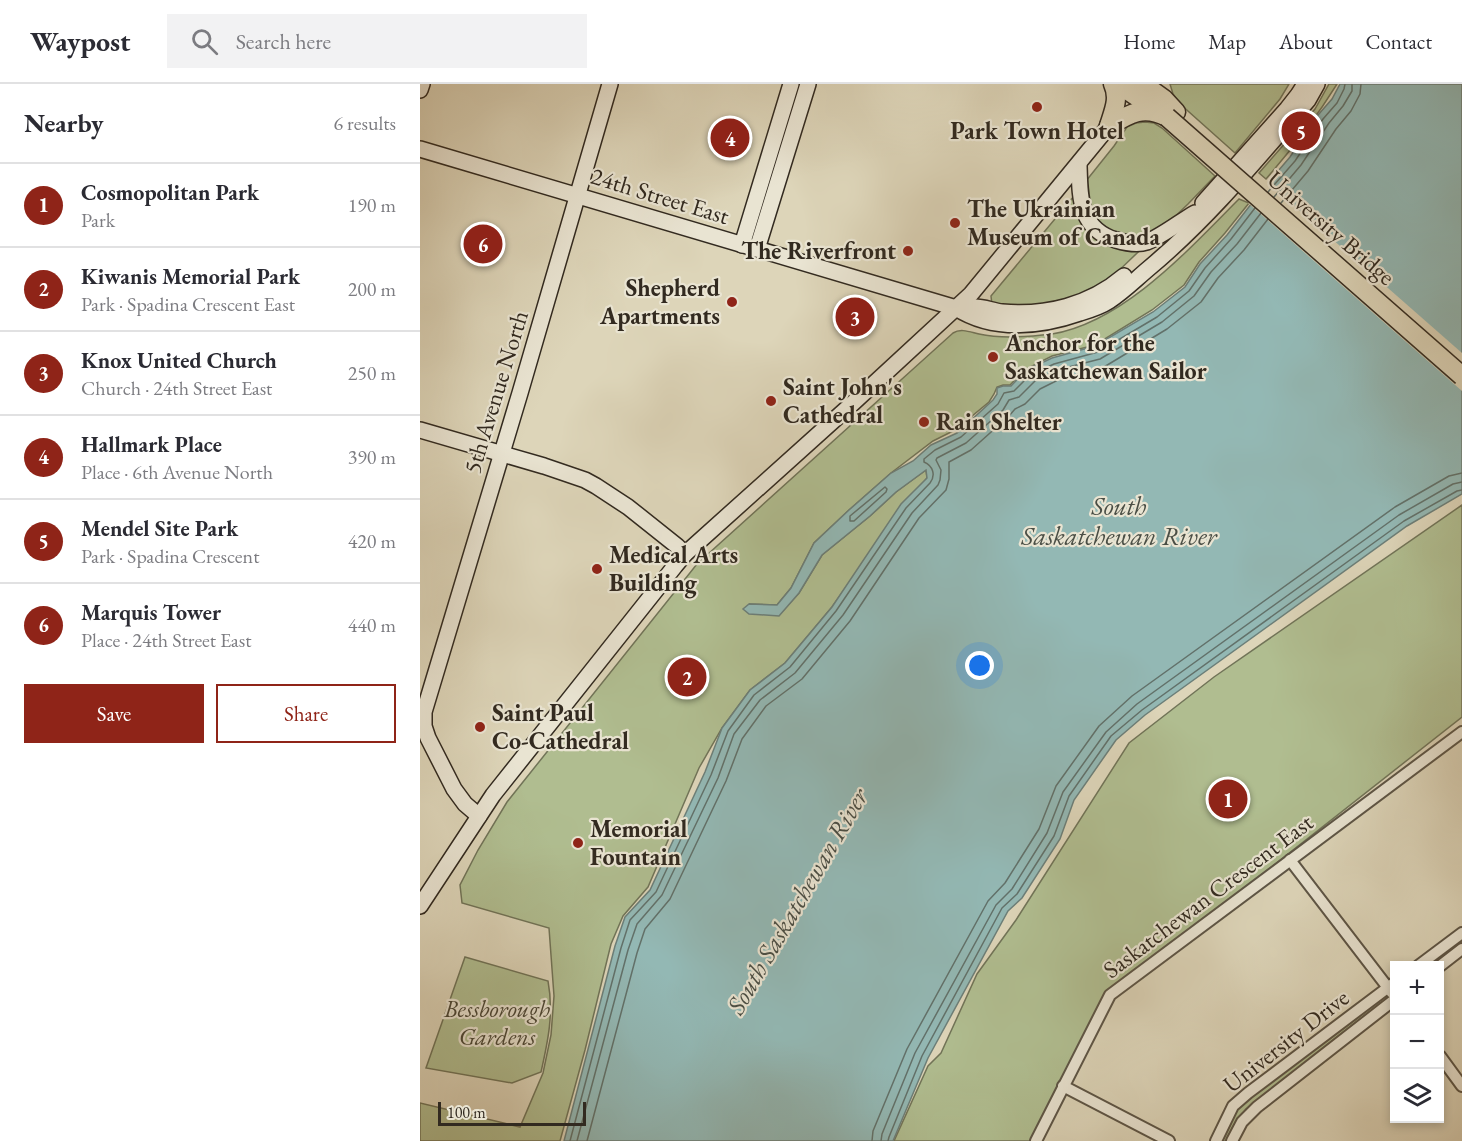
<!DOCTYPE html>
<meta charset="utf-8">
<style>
body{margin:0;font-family:"EB Garamond",serif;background:#f2f2f3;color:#2b2b33}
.controls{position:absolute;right:18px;bottom:18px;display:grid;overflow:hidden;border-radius:0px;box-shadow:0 3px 9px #0003}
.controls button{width:54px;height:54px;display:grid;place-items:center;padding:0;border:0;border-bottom:2px solid #e1e1e2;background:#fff;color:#2b2b33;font:30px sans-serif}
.scale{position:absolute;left:18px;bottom:15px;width:148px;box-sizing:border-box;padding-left:6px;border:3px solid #322a20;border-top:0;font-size:16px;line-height:21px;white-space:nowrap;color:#322a20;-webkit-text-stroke:4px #e9e4d2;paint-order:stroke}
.you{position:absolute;left:560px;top:582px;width:21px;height:21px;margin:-15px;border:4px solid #fff;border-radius:50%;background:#1a73e8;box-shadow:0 0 0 9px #1a73e833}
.badge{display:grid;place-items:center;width:39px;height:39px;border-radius:50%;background:#8f2418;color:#fff;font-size:20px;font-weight:700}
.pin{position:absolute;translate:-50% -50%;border:3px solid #fff;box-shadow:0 2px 6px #0006}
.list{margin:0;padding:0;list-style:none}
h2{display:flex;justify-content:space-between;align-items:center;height:78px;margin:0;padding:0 24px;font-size:26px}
h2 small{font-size:20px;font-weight:400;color:#7c7c81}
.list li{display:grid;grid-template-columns:39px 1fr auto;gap:18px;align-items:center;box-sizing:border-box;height:84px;padding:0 24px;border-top:2px solid #e1e1e2}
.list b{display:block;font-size:22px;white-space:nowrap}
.list p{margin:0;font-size:20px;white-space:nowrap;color:#7c7c81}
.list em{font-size:20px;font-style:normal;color:#7c7c81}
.actions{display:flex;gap:12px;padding:18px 24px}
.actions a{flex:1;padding:14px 0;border:2px solid #8f2418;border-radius:0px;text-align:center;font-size:21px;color:#8f2418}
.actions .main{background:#8f2418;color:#fff}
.icon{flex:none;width:33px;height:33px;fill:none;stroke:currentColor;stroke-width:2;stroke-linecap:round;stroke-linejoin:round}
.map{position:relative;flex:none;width:1042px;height:1057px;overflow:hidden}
header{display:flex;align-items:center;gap:36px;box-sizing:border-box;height:84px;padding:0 30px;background:#fff;border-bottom:2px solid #e1e1e2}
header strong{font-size:28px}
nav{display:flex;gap:33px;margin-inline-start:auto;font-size:21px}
.search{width:420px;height:54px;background:#f2f2f3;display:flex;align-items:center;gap:15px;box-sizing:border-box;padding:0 21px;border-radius:0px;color:#7c7c81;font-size:22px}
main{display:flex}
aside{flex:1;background:#fff}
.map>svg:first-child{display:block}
.green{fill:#b0bd90;stroke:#717458;stroke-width:1.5}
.water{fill:#93b8b4;stroke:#6c7f79;stroke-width:1.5}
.pier{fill:#ddd5b9}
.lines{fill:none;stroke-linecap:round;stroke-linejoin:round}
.shore{stroke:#62716a;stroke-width:1.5}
.street-casing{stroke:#5d5546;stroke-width:14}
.secondary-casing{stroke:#322a20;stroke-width:18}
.primary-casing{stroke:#322a20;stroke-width:21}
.street{stroke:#e9e4d2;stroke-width:10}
.secondary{stroke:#e9e4d2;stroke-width:15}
.primary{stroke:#ddd5b9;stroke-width:18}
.primary-bridge-casing{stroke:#322a20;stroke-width:21;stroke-linecap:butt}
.primary-bridge{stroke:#ddd5b9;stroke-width:18}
.poi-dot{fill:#8f2418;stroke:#e9e4d2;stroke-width:2}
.labels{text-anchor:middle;stroke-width:4.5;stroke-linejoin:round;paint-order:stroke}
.poi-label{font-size:24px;font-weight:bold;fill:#322a20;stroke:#e9e4d2;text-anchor:start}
.street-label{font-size:24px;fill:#322a20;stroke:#e9e4d2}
.park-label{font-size:24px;font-style:italic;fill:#4b4736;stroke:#e9e4d2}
.water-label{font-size:26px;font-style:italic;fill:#4a4e45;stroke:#e9e4d2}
</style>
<header>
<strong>Waypost</strong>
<div class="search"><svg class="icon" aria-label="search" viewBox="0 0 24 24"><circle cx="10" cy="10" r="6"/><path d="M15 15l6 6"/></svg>Search here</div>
<nav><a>Home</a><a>Map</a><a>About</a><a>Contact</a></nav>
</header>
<main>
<aside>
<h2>Nearby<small>6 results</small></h2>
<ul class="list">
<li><span class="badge">1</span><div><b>Cosmopolitan Park</b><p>Park</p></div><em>190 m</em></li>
<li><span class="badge">2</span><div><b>Kiwanis Memorial Park</b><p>Park · Spadina Crescent East</p></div><em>200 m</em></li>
<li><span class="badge">3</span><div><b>Knox United Church</b><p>Church · 24th Street East</p></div><em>250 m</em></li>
<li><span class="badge">4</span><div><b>Hallmark Place</b><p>Place · 6th Avenue North</p></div><em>390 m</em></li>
<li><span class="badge">5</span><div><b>Mendel Site Park</b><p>Park · Spadina Crescent</p></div><em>420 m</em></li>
<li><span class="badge">6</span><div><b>Marquis Tower</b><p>Place · 24th Street East</p></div><em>440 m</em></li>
</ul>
<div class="actions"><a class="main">Save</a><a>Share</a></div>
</aside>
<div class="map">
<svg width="1042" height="1057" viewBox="0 0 1042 1057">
<rect width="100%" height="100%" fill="#ddd5b9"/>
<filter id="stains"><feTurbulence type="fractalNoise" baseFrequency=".00333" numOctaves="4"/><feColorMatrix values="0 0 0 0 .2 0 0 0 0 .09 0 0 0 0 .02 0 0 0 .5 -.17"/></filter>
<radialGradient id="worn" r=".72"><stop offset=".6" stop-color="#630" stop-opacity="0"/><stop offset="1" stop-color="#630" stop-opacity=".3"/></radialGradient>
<g class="green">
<polygon points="750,0 869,0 860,15 815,69 759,19 753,10"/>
<path d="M 909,0 L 917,0 C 896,34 872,65 846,95 L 839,89 L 895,25 Z"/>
<polygon points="725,38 734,39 742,44 795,92 768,120 687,198 654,214 620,222 572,221 571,212 654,112 694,62 707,43 716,39"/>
<path d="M 819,115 L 829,119 L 805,149 L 779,178 L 764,201 L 732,226 L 675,261 L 632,272 L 606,285 L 590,301 L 583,301 L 577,303 L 574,310 L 569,318 L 535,346 L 513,357 L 471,389 L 429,426 L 394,459 L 371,504 L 357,521 L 329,520 L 359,531 L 379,509 L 402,471 L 450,432 L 476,408 L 506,386 L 507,394 L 445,476 L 412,523 L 365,579 L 330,606 L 302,644 L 279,684 L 228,803 L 203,832 L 191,860 L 165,966 L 140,1057 L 0,1057 L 0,1019 L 100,1043 L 123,989 L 131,951 L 134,912 L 129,844 L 42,819 L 40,801 L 58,766 L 87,718 L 277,480 L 533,249 C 541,244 550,248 559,250 C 582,255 608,253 632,250 C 704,238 769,165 819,115 Z"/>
<polygon points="1042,421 1042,633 688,912 614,1057 474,1057 508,982 521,969 557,890 596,836 709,659 794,593"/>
<path d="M 45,873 L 128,897 C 134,929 128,957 121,988 L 92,999 L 6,984 Z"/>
<polygon points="958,917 962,921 826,1025 819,1035 807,1057 800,1057 816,1027 828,1015"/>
</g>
<polygon class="water" points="920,0 1042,0 1042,410 987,442 725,631 696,656 654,716 640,755 602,814 588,827 508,974 473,1057 144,1057 195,862 205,833 230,806 285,688 302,644 330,606 365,579 412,523 481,420 507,394 506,386 476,408 450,432 402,471 379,509 359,532 329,530 323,525 329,520 357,521 371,504 394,459 429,426 471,389 493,377 511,361 537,349 573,316 577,310 577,304 583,302 591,302 606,286 632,274 675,262 733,228 765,203 780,180 807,151 846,101 870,73 898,31 912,15"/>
<polygon class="pier" points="846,97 1042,269 1042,307 828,119"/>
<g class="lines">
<g class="shore">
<polyline points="848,108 875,77 903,35 917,19 924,5 925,0"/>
<polyline points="854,113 881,81 909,39 923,22 932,7 932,0"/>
<polyline points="861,119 888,87 916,45 931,27 940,10 941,0"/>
<polygon points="465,403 467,405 466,408 434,437 430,437 430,432"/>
<path d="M 150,1057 L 201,864 L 210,836 L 236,808 L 291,691 L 308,647 L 334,611 L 370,583 L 416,527 L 486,424 L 510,399 C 516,391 513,382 504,378 L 504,375 L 515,366 L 541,353 L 578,320 L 584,309 L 594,307 L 610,291 L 634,280 L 678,268 L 737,233 L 769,207 L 785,184 L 811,155 L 835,124"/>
<polyline points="157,1057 208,866 217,840 242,811 298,694 314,650 340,616 375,589 423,531 492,429 518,401 520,396 521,386 516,376 517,374 546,359 583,326 589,316 599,313 615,297 637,286 680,275 742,238 774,212 791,188 817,160 841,129"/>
<polyline points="167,1057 217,869 225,845 250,815 306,697 322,655 346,622 382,595 430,537 499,434 526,406 529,395 529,378 551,366 589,332 595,325 605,320 620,305 640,295 684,283 747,245 781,218 798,194 824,166 848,135"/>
<polyline points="452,1057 453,1047 487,965 568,817 585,799 619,745 636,702 679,642 712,612 975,423 1029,392 1042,389"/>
<polyline points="461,1057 462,1050 495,969 576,821 592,805 627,749 643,708 686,648 717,620 979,431 1033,400 1042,398"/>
<polyline points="468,1057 469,1053 502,972 582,824 597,810 634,752 649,712 691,652 722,626 984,437 1037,407 1042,406"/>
</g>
<defs>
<g id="street">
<polyline points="870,776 972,909"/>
<polyline points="998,882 1042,849"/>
<polyline points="1020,882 1042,865"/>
<polyline points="1020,972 1042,1002"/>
<polyline points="643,1002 749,1057"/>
<polyline points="616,1057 690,911 1042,648"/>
<polyline points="796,1057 813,1022 828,1009 974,899"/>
<polyline points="812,1057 822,1038 837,1023 974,916"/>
</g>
<g id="secondary">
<polyline points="0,6 2,0"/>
<path d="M 0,65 L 536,224 C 573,248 620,243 660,229 C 670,226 680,223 689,217 C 703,208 715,196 728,185 C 788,135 837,75 888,16 L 897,0"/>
<path d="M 659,81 C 660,113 659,145 696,156 C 706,159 718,161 727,158 C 742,152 761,137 775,129"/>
<polyline points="783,119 867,25 878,11 885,0"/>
<polyline points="322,161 371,0"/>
<polyline points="337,165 388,0"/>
<path d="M 536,224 C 542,224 549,223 555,223 C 564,223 573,227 582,228 C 626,232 670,221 704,192"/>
<polyline points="0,346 124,382 165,396 176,402 208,423 257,462 265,470"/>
<polyline points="59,732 45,720 34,705 8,654 4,642 4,628 100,309 190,0"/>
<polyline points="0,822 73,711 255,482 265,470 433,319 551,210 689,42"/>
</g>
<g id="primary">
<polyline points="698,0 741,29"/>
<polyline points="723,0 744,15 756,28"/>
<path d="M 689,42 C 710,29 724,21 747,33"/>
<path d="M 689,42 C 693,28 700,15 693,0"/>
</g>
</defs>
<use href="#street" class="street-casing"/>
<use href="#secondary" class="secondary-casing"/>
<use href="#primary" class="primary-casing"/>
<use href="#street" class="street"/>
<use href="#secondary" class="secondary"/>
<use href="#primary" class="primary"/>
<defs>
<polyline id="primary-bridge" points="747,33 1042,292"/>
</defs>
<use href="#primary-bridge" class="primary-bridge-casing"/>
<use href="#primary-bridge" class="primary-bridge"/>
</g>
<g class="poi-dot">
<circle cx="617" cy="23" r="6"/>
<circle cx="535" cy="139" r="6"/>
<circle cx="488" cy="167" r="6"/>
<circle cx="312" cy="218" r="6"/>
<circle cx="573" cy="273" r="6"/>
<circle cx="351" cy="317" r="6"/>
<circle cx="504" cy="338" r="6"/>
<circle cx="177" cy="485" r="6"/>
<circle cx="60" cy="643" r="6"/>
<circle cx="158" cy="759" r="6"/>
</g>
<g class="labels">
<g class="poi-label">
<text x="617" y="55" text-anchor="middle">Park Town Hotel</text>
<text x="547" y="133">The Ukrainian<tspan x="547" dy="28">Museum of Canada</tspan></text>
<text x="476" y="175" text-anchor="end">The Riverfront</text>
<text x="300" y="212" text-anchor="end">Shepherd<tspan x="300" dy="28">Apartments</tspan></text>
<text x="585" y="267">Anchor for the<tspan x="585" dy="28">Saskatchewan Sailor</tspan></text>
<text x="363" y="311">Saint John's<tspan x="363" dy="28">Cathedral</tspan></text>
<text x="516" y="346">Rain Shelter</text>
<text x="189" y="479">Medical Arts<tspan x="189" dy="28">Building</tspan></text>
<text x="72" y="637">Saint Paul<tspan x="72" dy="28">Co-Cathedral</tspan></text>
<text x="170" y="753">Memorial<tspan x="170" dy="28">Fountain</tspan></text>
</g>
<g class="street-label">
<text transform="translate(240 112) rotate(17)" y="8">24th Street East</text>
<text transform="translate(911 144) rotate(41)" y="8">University Bridge</text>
<text transform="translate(76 308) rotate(-73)" y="8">5th Avenue North</text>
<text transform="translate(788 812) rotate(-37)" y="8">Saskatchewan Crescent East</text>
<text transform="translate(866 957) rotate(-38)" y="8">University Drive</text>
</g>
<g class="park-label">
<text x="77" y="933">Bessborough<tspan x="77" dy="28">Gardens</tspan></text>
</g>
<g class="water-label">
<text x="699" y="431">South<tspan x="699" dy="30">Saskatchewan River</tspan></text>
<text transform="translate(377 817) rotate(-60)" y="9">South Saskatchewan River</text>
</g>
</g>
<rect width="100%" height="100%" filter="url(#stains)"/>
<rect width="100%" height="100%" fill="url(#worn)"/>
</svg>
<div class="controls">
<button>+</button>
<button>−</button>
<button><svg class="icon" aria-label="layers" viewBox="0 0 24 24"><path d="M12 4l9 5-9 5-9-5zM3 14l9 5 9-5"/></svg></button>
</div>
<div class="scale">100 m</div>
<div class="you"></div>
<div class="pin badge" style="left:808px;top:715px">1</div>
<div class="pin badge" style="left:267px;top:593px">2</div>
<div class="pin badge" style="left:435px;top:233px">3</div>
<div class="pin badge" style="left:310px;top:54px">4</div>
<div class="pin badge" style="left:881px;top:47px">5</div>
<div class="pin badge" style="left:63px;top:160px">6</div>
</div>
</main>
